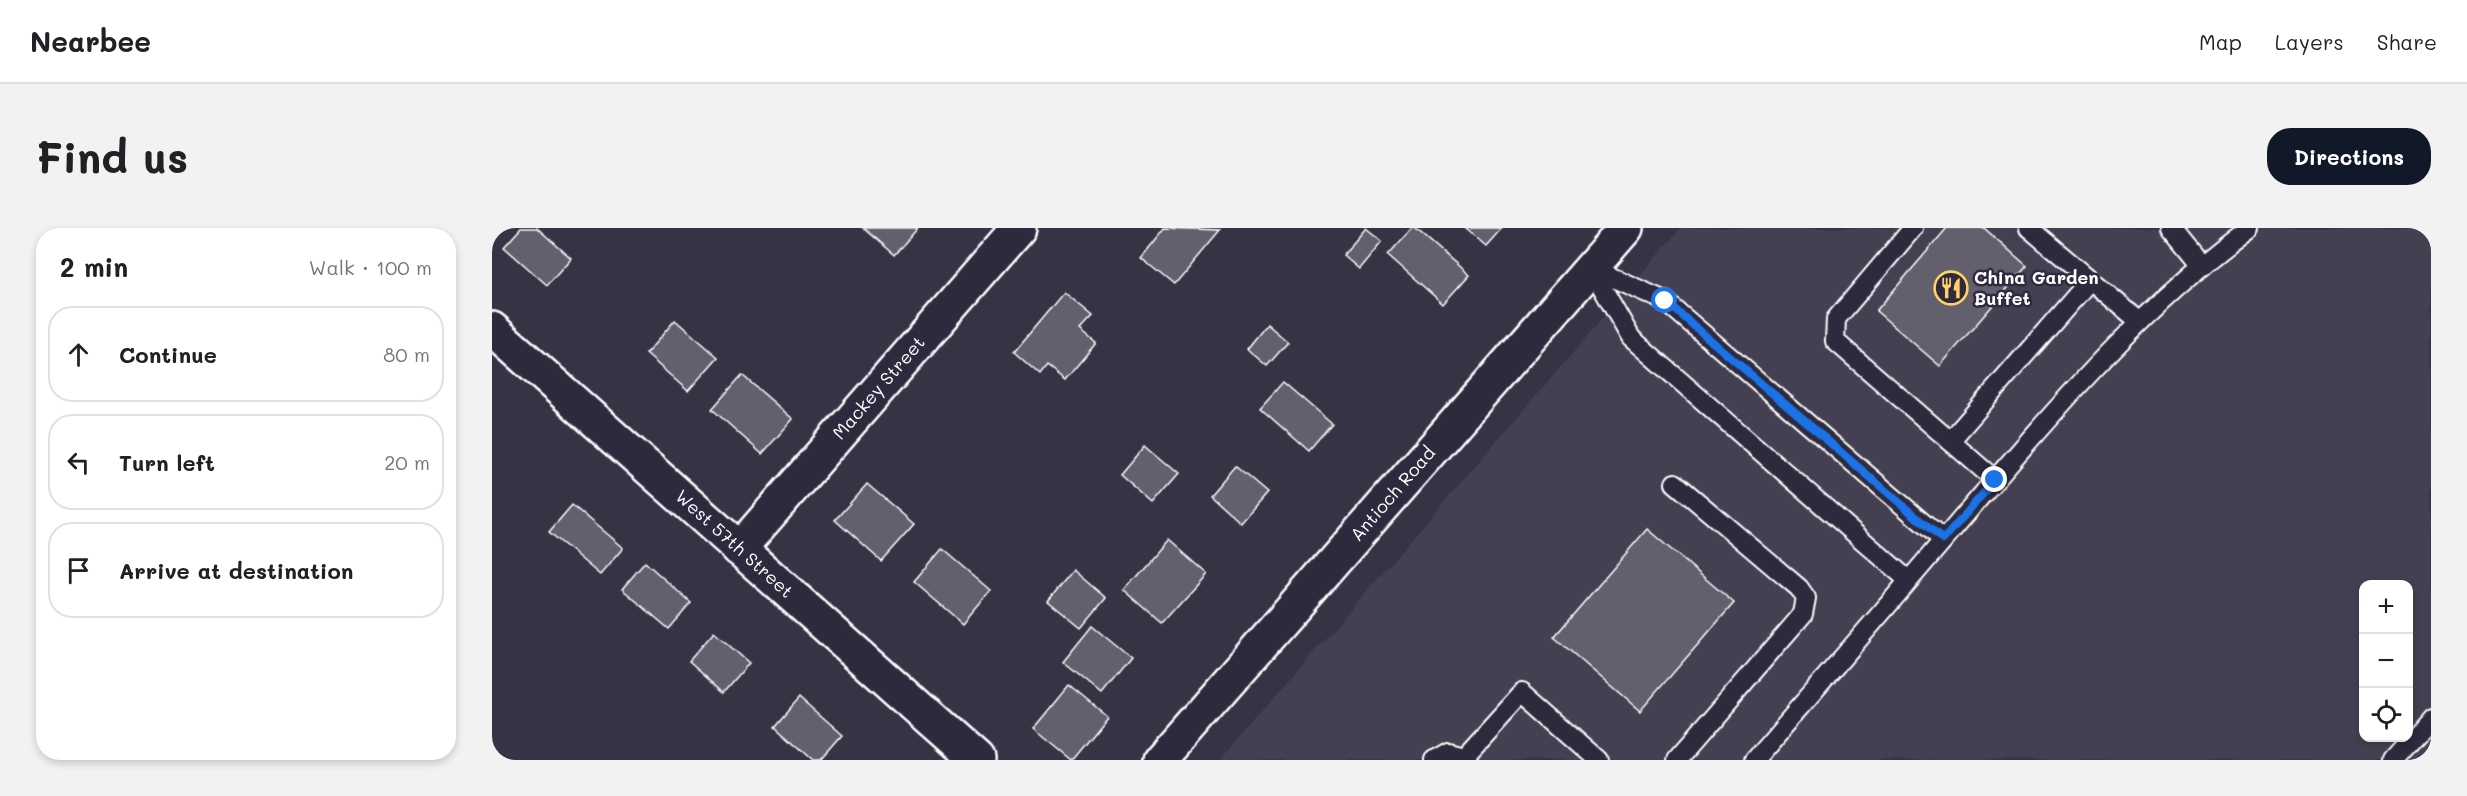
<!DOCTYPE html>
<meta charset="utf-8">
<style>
body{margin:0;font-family:Mali,sans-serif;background:#f2f2f2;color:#202124}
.controls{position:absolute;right:18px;bottom:18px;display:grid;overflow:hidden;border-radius:12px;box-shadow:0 3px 9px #0003}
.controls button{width:54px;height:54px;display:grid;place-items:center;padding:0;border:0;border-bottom:2px solid #e0e0e0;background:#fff;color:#202124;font:30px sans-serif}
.stop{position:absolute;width:18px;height:18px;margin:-14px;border:4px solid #1a73e8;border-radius:50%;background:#fff}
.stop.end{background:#1a73e8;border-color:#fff;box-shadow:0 2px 6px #0008}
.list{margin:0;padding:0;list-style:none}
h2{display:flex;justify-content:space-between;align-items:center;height:78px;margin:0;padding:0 24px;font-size:26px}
h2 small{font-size:20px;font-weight:400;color:#757577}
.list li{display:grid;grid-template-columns:39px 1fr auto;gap:18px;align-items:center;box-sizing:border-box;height:96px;margin:0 12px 12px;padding:0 12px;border:2px solid #e0e0e0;border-radius:24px}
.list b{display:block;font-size:22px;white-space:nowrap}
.list em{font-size:20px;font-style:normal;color:#757577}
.icon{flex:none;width:33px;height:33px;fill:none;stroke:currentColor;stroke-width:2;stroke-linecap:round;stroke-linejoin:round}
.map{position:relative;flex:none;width:1939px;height:532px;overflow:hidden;border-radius:24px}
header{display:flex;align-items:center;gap:36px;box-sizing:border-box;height:84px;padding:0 30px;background:#fff;border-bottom:2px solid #e0e0e0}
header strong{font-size:28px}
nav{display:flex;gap:33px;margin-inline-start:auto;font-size:21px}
.intro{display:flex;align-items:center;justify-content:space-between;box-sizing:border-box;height:144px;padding:0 36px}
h1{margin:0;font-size:42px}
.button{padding:15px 27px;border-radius:24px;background:#111827;color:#fff;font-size:21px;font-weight:700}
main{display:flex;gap:36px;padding:0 36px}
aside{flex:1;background:#fff;border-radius:24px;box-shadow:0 3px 9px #0003}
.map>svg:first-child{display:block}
.built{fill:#444051;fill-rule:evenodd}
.building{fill:#635f6d;stroke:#fff;stroke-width:1.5}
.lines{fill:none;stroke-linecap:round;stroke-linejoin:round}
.service-casing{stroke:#fff;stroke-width:22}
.minor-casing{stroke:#fff;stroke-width:38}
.secondary-casing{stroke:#fff;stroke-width:38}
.service{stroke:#2f2a3d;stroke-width:18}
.minor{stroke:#2f2a3d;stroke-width:33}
.secondary{stroke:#2f2a3d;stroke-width:33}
.route{stroke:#1a73e8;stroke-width:8}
.labels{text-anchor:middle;stroke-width:5;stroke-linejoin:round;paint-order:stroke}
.poi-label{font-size:18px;font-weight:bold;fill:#fff;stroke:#2f2a3d;text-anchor:start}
.street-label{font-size:18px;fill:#fff;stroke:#2f2a3d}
</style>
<header>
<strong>Nearbee</strong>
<nav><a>Map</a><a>Layers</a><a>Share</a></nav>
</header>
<div class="intro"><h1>Find us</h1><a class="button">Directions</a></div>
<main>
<aside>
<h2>2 min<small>Walk · 100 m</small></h2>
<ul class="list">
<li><svg class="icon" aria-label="ahead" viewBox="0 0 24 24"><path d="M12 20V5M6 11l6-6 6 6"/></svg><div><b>Continue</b></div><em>80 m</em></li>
<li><svg class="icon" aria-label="left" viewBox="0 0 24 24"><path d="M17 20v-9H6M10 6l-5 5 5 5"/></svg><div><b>Turn left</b></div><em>20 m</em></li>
<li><svg class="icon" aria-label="arrive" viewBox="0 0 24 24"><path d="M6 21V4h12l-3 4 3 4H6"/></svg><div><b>Arrive at destination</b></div></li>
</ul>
</aside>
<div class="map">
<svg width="1939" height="532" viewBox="0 0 1939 532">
<rect width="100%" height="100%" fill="#373345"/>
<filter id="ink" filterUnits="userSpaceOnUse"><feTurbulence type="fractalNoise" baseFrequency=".0167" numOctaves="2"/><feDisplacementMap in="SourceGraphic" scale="12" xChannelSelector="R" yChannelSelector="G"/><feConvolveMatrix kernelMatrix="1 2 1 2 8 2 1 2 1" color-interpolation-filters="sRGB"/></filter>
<g filter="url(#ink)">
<path class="built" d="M 1189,0 L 1939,0 L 1939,532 L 728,532 ZM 1872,356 L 1916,356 L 1916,509 L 1872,509 Z"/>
<g class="building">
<polygon points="29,0 45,0 79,30 55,57 12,19"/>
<polygon points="371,0 426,0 402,27"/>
<polygon points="673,0 728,2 682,57 649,30"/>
<polygon points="874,0 890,13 867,41 851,27"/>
<polygon points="920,0 923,0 977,47 951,76 896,27"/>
<polygon points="973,0 1010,0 994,18"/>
<polygon points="1455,0 1492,0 1535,38 1448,138 1384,83"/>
<polygon points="572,64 601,88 588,102 604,115 573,152 555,138 548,147 522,124"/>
<polygon points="183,92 226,129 196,163 154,126"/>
<polygon points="775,96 796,114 775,138 755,121"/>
<polygon points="250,147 301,191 270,226 220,181"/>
<polygon points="791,154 840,196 817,223 768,180"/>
<polygon points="653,217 687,246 661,276 628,247"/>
<polygon points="743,238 775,265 749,295 718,267"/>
<polygon points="375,256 422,296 389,333 343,292"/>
<polygon points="80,277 131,320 108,347 57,304"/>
<polygon points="1155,301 1242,375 1148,483 1062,409"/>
<polygon points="675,312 714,346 670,395 632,362"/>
<polygon points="450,321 499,363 471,396 422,354"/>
<polygon points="153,334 199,375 177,401 130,361"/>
<polygon points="581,342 614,370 589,400 556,373"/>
<polygon points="600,398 639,430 610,466 571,434"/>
<polygon points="222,404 257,435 232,464 197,433"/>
<polygon points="577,457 615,488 579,532 541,501"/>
<polygon points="307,470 350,508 329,532 321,532 283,498"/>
</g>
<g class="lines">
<defs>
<g id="service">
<polyline points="1421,0 1344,91 1343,113 1503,252"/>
<polyline points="1537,0 1647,93"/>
<polyline points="1679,0 1710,38"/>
<polyline points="1099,40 1139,110 1416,352"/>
<polyline points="1099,40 1173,73 1451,312"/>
<polyline points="1458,213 1598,52"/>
<polyline points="1183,255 1307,360 1314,370 1311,386 1185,532"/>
<polyline points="972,528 1030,464 1107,532"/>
<polyline points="942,532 956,524 972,528 976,532"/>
<path d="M 1262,532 C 1342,440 1422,347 1501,254 C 1580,162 1661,71 1758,0"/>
<polyline points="1901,532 1939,489"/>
</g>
<g id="minor">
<polyline points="0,101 485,532"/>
<polyline points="247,321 527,0"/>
</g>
<polyline id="secondary" points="668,532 1134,0"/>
</defs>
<use href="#service" class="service-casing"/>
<use href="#minor" class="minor-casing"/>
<use href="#secondary" class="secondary-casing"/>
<use href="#service" class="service"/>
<use href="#minor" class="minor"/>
<use href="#secondary" class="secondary"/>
</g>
</g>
<g class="lines" filter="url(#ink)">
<polyline class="route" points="1173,73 1451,312 1503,252"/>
</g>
<defs>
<symbol id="restaurant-ring" viewBox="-11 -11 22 22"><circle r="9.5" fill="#2f2a3d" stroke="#ffd166" stroke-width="1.5"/><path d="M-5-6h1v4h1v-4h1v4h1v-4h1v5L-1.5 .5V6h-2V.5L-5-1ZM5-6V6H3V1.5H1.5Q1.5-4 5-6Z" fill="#ffd166"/></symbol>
</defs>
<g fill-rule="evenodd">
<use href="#restaurant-ring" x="1440" y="41" width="38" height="38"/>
</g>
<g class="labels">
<g class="poi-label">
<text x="1482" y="56">China Garden<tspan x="1482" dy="21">Buffet</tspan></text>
</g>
<g class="street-label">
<text transform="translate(387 160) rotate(-49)" y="6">Mackey Street</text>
<text transform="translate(901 266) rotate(-49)" y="6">Antioch Road</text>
<text transform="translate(242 316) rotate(42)" y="6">West 57th Street</text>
</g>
</g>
</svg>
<div class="controls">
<button>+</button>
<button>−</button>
<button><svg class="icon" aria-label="locate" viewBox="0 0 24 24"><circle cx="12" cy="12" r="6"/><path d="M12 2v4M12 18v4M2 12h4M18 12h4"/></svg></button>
</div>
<div class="stop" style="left:1173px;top:73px"></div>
<div class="stop end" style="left:1503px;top:252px"></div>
</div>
</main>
